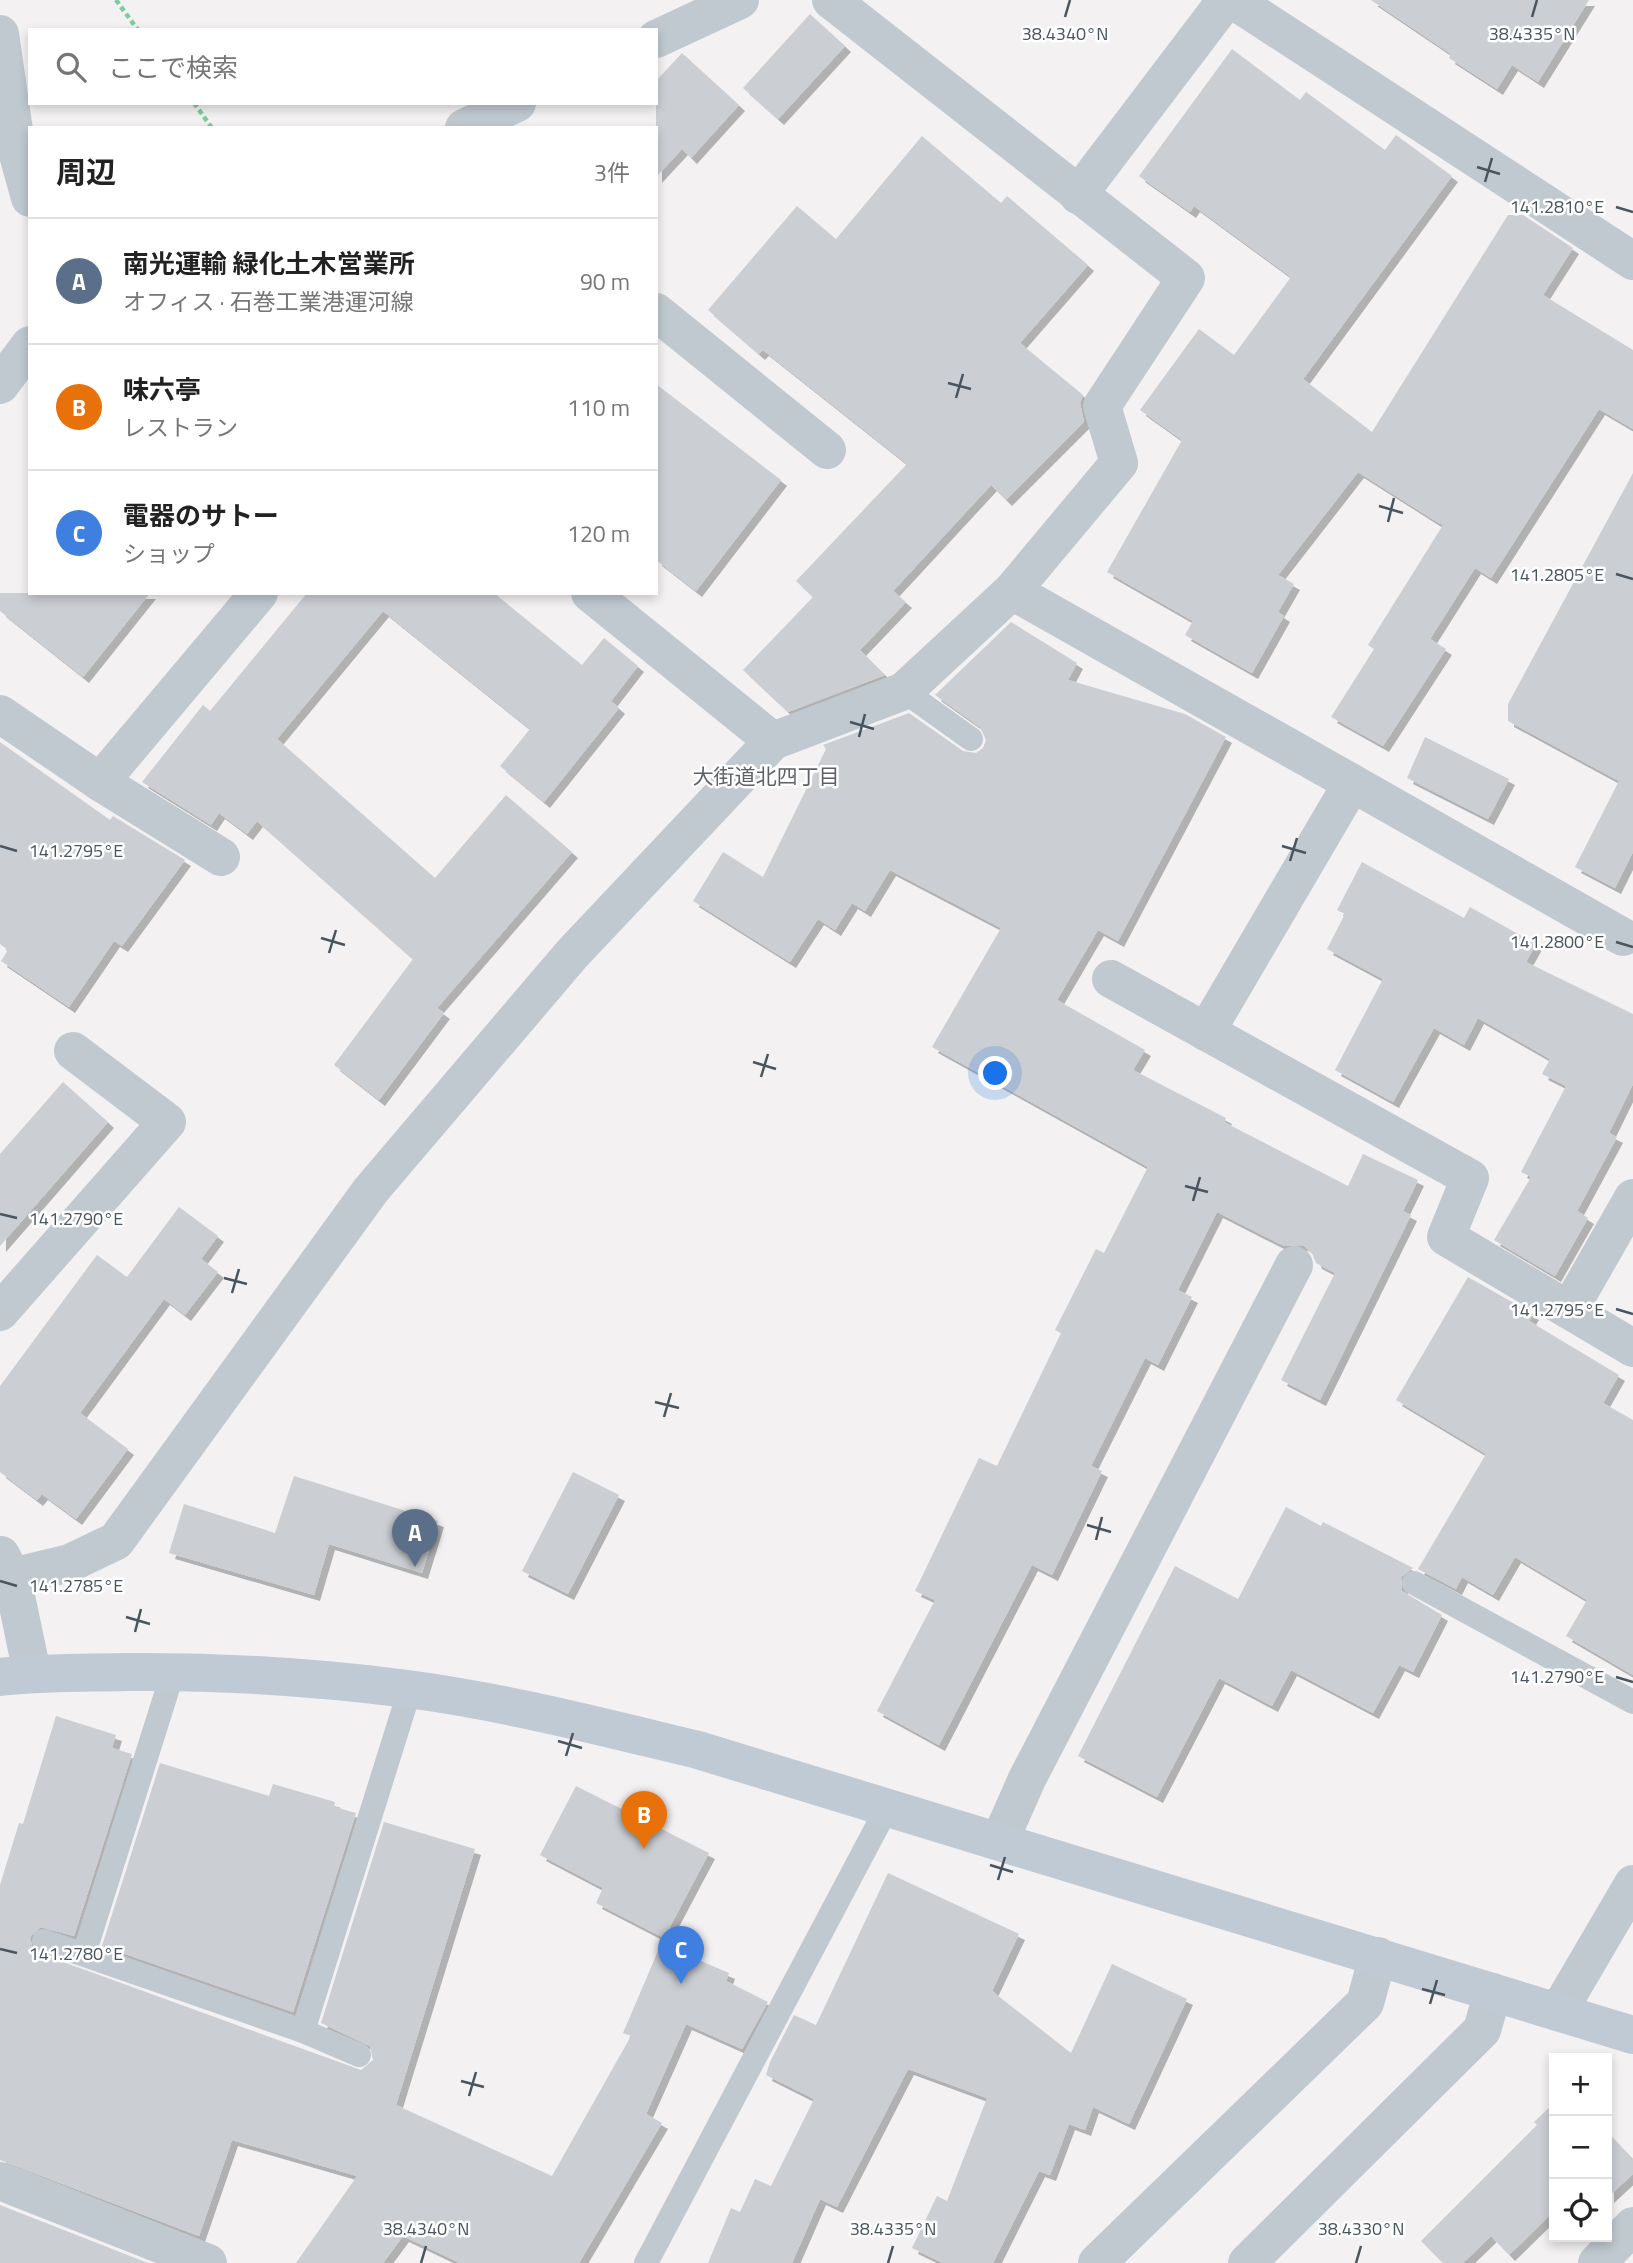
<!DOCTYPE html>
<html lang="ja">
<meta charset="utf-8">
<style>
body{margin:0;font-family:"Titillium Web","Noto Sans JP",sans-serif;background:#f6f6f6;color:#222}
.controls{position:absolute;right:21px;bottom:21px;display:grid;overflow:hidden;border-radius:0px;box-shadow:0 4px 10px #0003}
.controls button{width:63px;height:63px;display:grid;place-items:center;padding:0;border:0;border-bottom:2px solid #e0e0e0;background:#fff;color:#222;font:35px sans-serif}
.you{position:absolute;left:996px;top:1074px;width:24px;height:24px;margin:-18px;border:5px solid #fff;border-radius:50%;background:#1a73e8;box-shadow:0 0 0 10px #1a73e833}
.badge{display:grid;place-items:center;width:46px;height:46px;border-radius:50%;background:#1f7ddf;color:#fff;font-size:23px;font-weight:700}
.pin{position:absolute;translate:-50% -58px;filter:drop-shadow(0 2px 4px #0008)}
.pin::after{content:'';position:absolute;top:37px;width:24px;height:21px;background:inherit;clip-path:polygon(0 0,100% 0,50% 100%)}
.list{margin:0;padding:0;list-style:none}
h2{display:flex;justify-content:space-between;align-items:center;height:91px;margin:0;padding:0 28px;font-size:30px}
h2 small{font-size:23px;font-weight:400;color:#767676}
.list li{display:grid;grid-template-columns:46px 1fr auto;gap:21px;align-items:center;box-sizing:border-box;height:126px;padding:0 28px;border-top:2px solid #e0e0e0}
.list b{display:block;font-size:26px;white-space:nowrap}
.list p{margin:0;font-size:23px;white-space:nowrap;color:#767676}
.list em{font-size:23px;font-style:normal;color:#767676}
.icon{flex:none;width:38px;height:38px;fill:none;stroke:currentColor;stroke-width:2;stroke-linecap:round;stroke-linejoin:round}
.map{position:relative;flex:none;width:1633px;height:2263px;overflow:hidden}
.search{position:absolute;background:#fff;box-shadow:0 4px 10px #0003;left:28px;top:28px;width:630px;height:77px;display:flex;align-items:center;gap:18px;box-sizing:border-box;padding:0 24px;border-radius:0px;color:#767676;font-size:26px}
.panel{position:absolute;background:#fff;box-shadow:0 4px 10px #0003;left:28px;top:126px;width:630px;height:469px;border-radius:0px}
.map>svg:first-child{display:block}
.building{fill:#cbced3;filter:url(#shadow)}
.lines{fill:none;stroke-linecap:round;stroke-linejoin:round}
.path{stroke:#7bcc9f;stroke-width:4.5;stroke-dasharray:5 3.5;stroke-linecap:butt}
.lane{stroke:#bfc9cf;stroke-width:24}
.street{stroke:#bfc9cf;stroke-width:38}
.secondary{stroke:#c0cad4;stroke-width:38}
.ticks{fill:none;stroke:#49555e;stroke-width:2.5}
.labels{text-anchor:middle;stroke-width:5;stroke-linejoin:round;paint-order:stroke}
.neighbourhood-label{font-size:21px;fill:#5e6266;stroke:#fff}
.ticks-label{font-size:18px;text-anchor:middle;fill:#49555e;stroke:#fff;stroke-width:5;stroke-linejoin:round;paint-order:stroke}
</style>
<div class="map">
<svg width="1633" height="2263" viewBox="0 0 1633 2263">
<defs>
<filter id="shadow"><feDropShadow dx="6" dy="6" stdDeviation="0" flood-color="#0004"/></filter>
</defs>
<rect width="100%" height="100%" fill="#f3f1f1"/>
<g class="building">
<polygon points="1371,0 1589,0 1538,82 1512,65 1497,89 1449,58 1451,54"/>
<polygon points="810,14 845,46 778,119 743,88"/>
<polygon points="1232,49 1300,100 1306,92 1385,150 1396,135 1452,176 1303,379 1372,432 1508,215 1523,215 1573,248 1543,295 1633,350 1633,429 1599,409 1491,578 1475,568 1430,639 1446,649 1383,746 1331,717 1374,649 1368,645 1443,525 1437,522 1358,472 1278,575 1294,584 1278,612 1284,616 1252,673 1185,635 1193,621 1107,572 1182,440 1140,410 1199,329 1234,355 1291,277 1194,206 1190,212 1139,176"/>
<polygon points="682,53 739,105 691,158 682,149 656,177 656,81"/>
<polygon points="922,136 1001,203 1007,196 1088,265 1020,343 1083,395 1080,403 1084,422 1006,500 991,485 893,591 906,602 860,650 885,675 788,712 743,670 813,597 796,581 907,464 763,350 759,354 708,310 797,206 836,239"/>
<polygon points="656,384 781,480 696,591 656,560"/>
<polygon points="1633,473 1633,852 1615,888 1575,867 1619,781 1508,721 1508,704"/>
<polygon points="0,593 150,593 83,677 0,611"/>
<polygon points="307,593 494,593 582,665 604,638 638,666 611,701 619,708 544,802 500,766 530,729 383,611 277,739 435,878 506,795 572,852 437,1008 444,1013 379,1100 334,1065 413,959 257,821 247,834 219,813 211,825 142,782 203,705 210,711"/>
<polygon points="1011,622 1077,663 1068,680 1185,714 1226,737 1118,941 1098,930 1057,1000 1145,1050 1133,1070 1226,1118 1224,1122 1348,1186 1363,1154 1418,1180 1403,1211 1411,1215 1320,1400 1281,1380 1335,1273 1316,1263 1312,1253 1303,1245 1284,1246 1217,1212 1178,1290 1192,1297 1158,1365 1145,1358 1091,1466 1102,1471 1052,1575 1032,1565 939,1745 877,1711 935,1600 915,1591 979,1458 997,1466 1061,1333 1055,1330 1096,1249 1104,1253 1148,1167 932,1047 1001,928 890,870 865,911 852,903 835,930 818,919 790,962 693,901 723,852 763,877 826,749 823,745 909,713 963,751 976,753 983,748 986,740 980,727 935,695"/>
<polygon points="1425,737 1509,779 1488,819 1407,778"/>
<polygon points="0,742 110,820 113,816 185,860 122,946 114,941 69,1007 1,961 8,950 0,944"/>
<polygon points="1362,862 1464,918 1470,907 1536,944 1526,962 1633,1014 1633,1084 1609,1133 1617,1137 1577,1211 1588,1218 1555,1276 1494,1240 1531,1177 1521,1172 1566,1086 1542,1074 1550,1059 1478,1018 1464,1045 1434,1028 1393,1102 1335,1070 1383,979 1327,949 1345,914 1337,910"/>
<polygon points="63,1082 108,1122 0,1246 0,1154"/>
<polygon points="179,1207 218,1236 201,1259 218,1272 185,1315 164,1299 80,1413 128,1449 76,1519 42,1494 37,1500 0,1472 0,1386 97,1255 127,1277"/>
<polygon points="1468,1277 1533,1314 1529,1321 1619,1375 1603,1403 1633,1420 1633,1675 1566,1636 1587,1600 1515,1557 1493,1595 1462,1577 1456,1589 1418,1569 1486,1454 1396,1400"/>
<polygon points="573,1472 619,1495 568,1594 522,1571"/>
<polygon points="294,1476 438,1521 422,1573 329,1544 314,1595 169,1553 184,1504 275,1533"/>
<polygon points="1286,1507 1321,1526 1323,1522 1413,1568 1401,1577 1402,1591 1442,1615 1413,1672 1399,1665 1373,1713 1291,1670 1272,1706 1219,1678 1157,1797 1078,1756 1175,1566 1238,1599"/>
<polygon points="56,1716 116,1735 112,1748 132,1754 74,1936 41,1927 30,1937 33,1951 361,2070 373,2060 370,2046 321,2023 384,1822 475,1849 396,2105 552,2176 631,2036 623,2033 661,1944 729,1973 726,1981 768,2002 742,2049 686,2024 646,2114 662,2123 579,2263 460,2263 403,2236 383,2263 296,2263 357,2176 232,2140 199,2236 0,2160 0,1885 19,1823 23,1824"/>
<polygon points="160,1763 269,1796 273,1784 335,1802 334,1807 356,1813 293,2012 102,1946"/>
<polygon points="576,1786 709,1853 664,1938 596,1903 603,1888 540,1855"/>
<polygon points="888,1873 1019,1934 992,1991 1071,2053 1112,1964 1187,1999 1129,2124 1093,2107 1085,2130 1069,2124 1050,2175 1039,2171 993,2263 943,2263 912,2248 937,2196 947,2201 987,2098 908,2069 837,2207 820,2199 792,2263 708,2263 731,2208 740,2212 755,2179 771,2186 814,2099 766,2075 770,2062 794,2015 816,2025"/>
<polygon points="1554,2103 1554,2211 1509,2255 1491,2236 1463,2263 1443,2263 1421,2241 1537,2125 1534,2122"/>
<polygon points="1607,2132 1633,2159 1633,2174 1608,2197"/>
<polygon points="0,2205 148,2263 0,2263"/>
</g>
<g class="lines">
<g class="path">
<polyline points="116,0 138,30"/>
<polyline points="194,103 212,128"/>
</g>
<g class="lane">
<polyline points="904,691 971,739"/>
<polyline points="1414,1583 1633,1702"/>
<polyline points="44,1941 303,2031 359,2055"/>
<polyline points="84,1954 173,1672"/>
<polyline points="303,2031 410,1689"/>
<polyline points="646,2263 888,1806"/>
</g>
<g class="street">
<polyline points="1233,0 1633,261"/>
<polyline points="0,34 17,151 30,198"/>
<polyline points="656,39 740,0"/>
<polyline points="464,128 517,103"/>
<polyline points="1078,195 1226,0"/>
<polyline points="656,312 827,450"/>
<polyline points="0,385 30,345"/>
<polyline points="1012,591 1352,783"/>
<polyline points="590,593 773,741"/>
<polyline points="0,714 100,782 259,593"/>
<polyline points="100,782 221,857"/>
<polyline points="1111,979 1470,1178 1446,1237 1633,1348"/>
<polyline points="1206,1032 1352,783 1623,937"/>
<polyline points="1569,1310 1633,1198"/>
<polyline points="0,1312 167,1122 73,1051"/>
<polyline points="1,1555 12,1577 32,1673"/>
<polyline points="12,1577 70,1563 116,1541 371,1190 572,954 773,741 904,691 1012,591 1119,463 1102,406 1186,278 831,0"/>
<polyline points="1000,1840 1027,1779 1294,1265"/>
<polyline points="1558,2012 1633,1884"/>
<polyline points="0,2181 208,2263"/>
<polyline points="1097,2263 1365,2003 1378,1956"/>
<polyline points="1247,2263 1482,2030 1493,1992"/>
<polyline points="1597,2263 1633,2226"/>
</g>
<path class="secondary" d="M 0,1677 C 42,1672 85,1673 127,1672 C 221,1671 314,1677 408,1689 C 506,1702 602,1727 698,1750 L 1633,2035"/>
</g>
<path class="ticks" d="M 1065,17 L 1070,0M 1532,17 L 1537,0M 1477,167 L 1500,174M 1485,182 L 1492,158M 1616,207 L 1633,212M 948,383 L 971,389M 956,398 L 963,374M 1379,506 L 1403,513M 1388,522 L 1394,498M 1616,574 L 1633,579M 850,722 L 874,729M 859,737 L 865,714M 0,846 L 17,851M 1282,846 L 1306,853M 1290,861 L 1297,838M 321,938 L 345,945M 1616,942 L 1633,947M 329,953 L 336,930M 753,1062 L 776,1069M 761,1077 L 768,1054M 1185,1186 L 1208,1192M 1193,1201 L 1200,1177M 0,1214 L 17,1218M 224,1278 L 247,1284M 232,1293 L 239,1269M 1616,1309 L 1633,1314M 655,1402 L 679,1408M 664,1417 L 671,1393M 1087,1525 L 1111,1532M 1096,1540 L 1102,1517M 0,1581 L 17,1586M 126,1617 L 150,1624M 135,1632 L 141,1609M 1616,1677 L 1633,1682M 558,1741 L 582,1748M 566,1756 L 573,1733M 990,1865 L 1013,1872M 998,1880 L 1005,1857M 0,1949 L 17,1953M 1422,1989 L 1445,1995M 1430,2004 L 1437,1980M 461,2081 L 484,2087M 469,2096 L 476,2072M 421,2263 L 426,2246M 888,2263 L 893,2246M 1356,2263 L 1361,2246"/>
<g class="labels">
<g class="neighbourhood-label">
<text x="766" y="784">大街道北四丁目</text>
</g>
</g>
<g class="ticks-label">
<text x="1065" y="40">38.4340°N</text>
<text x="1532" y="40">38.4335°N</text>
<text x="1557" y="213">141.2810°E</text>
<text x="1557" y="581">141.2805°E</text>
<text x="76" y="857">141.2795°E</text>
<text x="1557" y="948">141.2800°E</text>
<text x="76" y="1225">141.2790°E</text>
<text x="1557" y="1316">141.2795°E</text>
<text x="76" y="1592">141.2785°E</text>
<text x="1557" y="1683">141.2790°E</text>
<text x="76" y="1960">141.2780°E</text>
<text x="426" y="2235">38.4340°N</text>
<text x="893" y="2235">38.4335°N</text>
<text x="1361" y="2235">38.4330°N</text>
</g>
</svg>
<div class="controls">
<button>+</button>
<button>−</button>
<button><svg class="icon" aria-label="locate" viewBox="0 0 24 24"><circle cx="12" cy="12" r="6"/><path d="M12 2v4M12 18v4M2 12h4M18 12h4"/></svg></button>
</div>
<div class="you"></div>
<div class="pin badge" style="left:415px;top:1567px;background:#5c6f8a">A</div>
<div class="pin badge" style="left:644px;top:1849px;background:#e8710a">B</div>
<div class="pin badge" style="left:681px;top:1984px;background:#3f7fe0">C</div>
<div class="search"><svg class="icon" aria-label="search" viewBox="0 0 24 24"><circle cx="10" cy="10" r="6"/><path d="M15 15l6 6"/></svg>ここで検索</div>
<section class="panel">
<h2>周辺<small>3件</small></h2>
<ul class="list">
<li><span class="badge" style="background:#5c6f8a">A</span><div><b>南光運輸 緑化土木営業所</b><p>オフィス · 石巻工業港運河線</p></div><em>90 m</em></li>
<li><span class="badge" style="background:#e8710a">B</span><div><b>味六亭</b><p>レストラン</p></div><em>110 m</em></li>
<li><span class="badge" style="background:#3f7fe0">C</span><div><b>電器のサトー</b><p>ショップ</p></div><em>120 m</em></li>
</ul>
</section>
</div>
